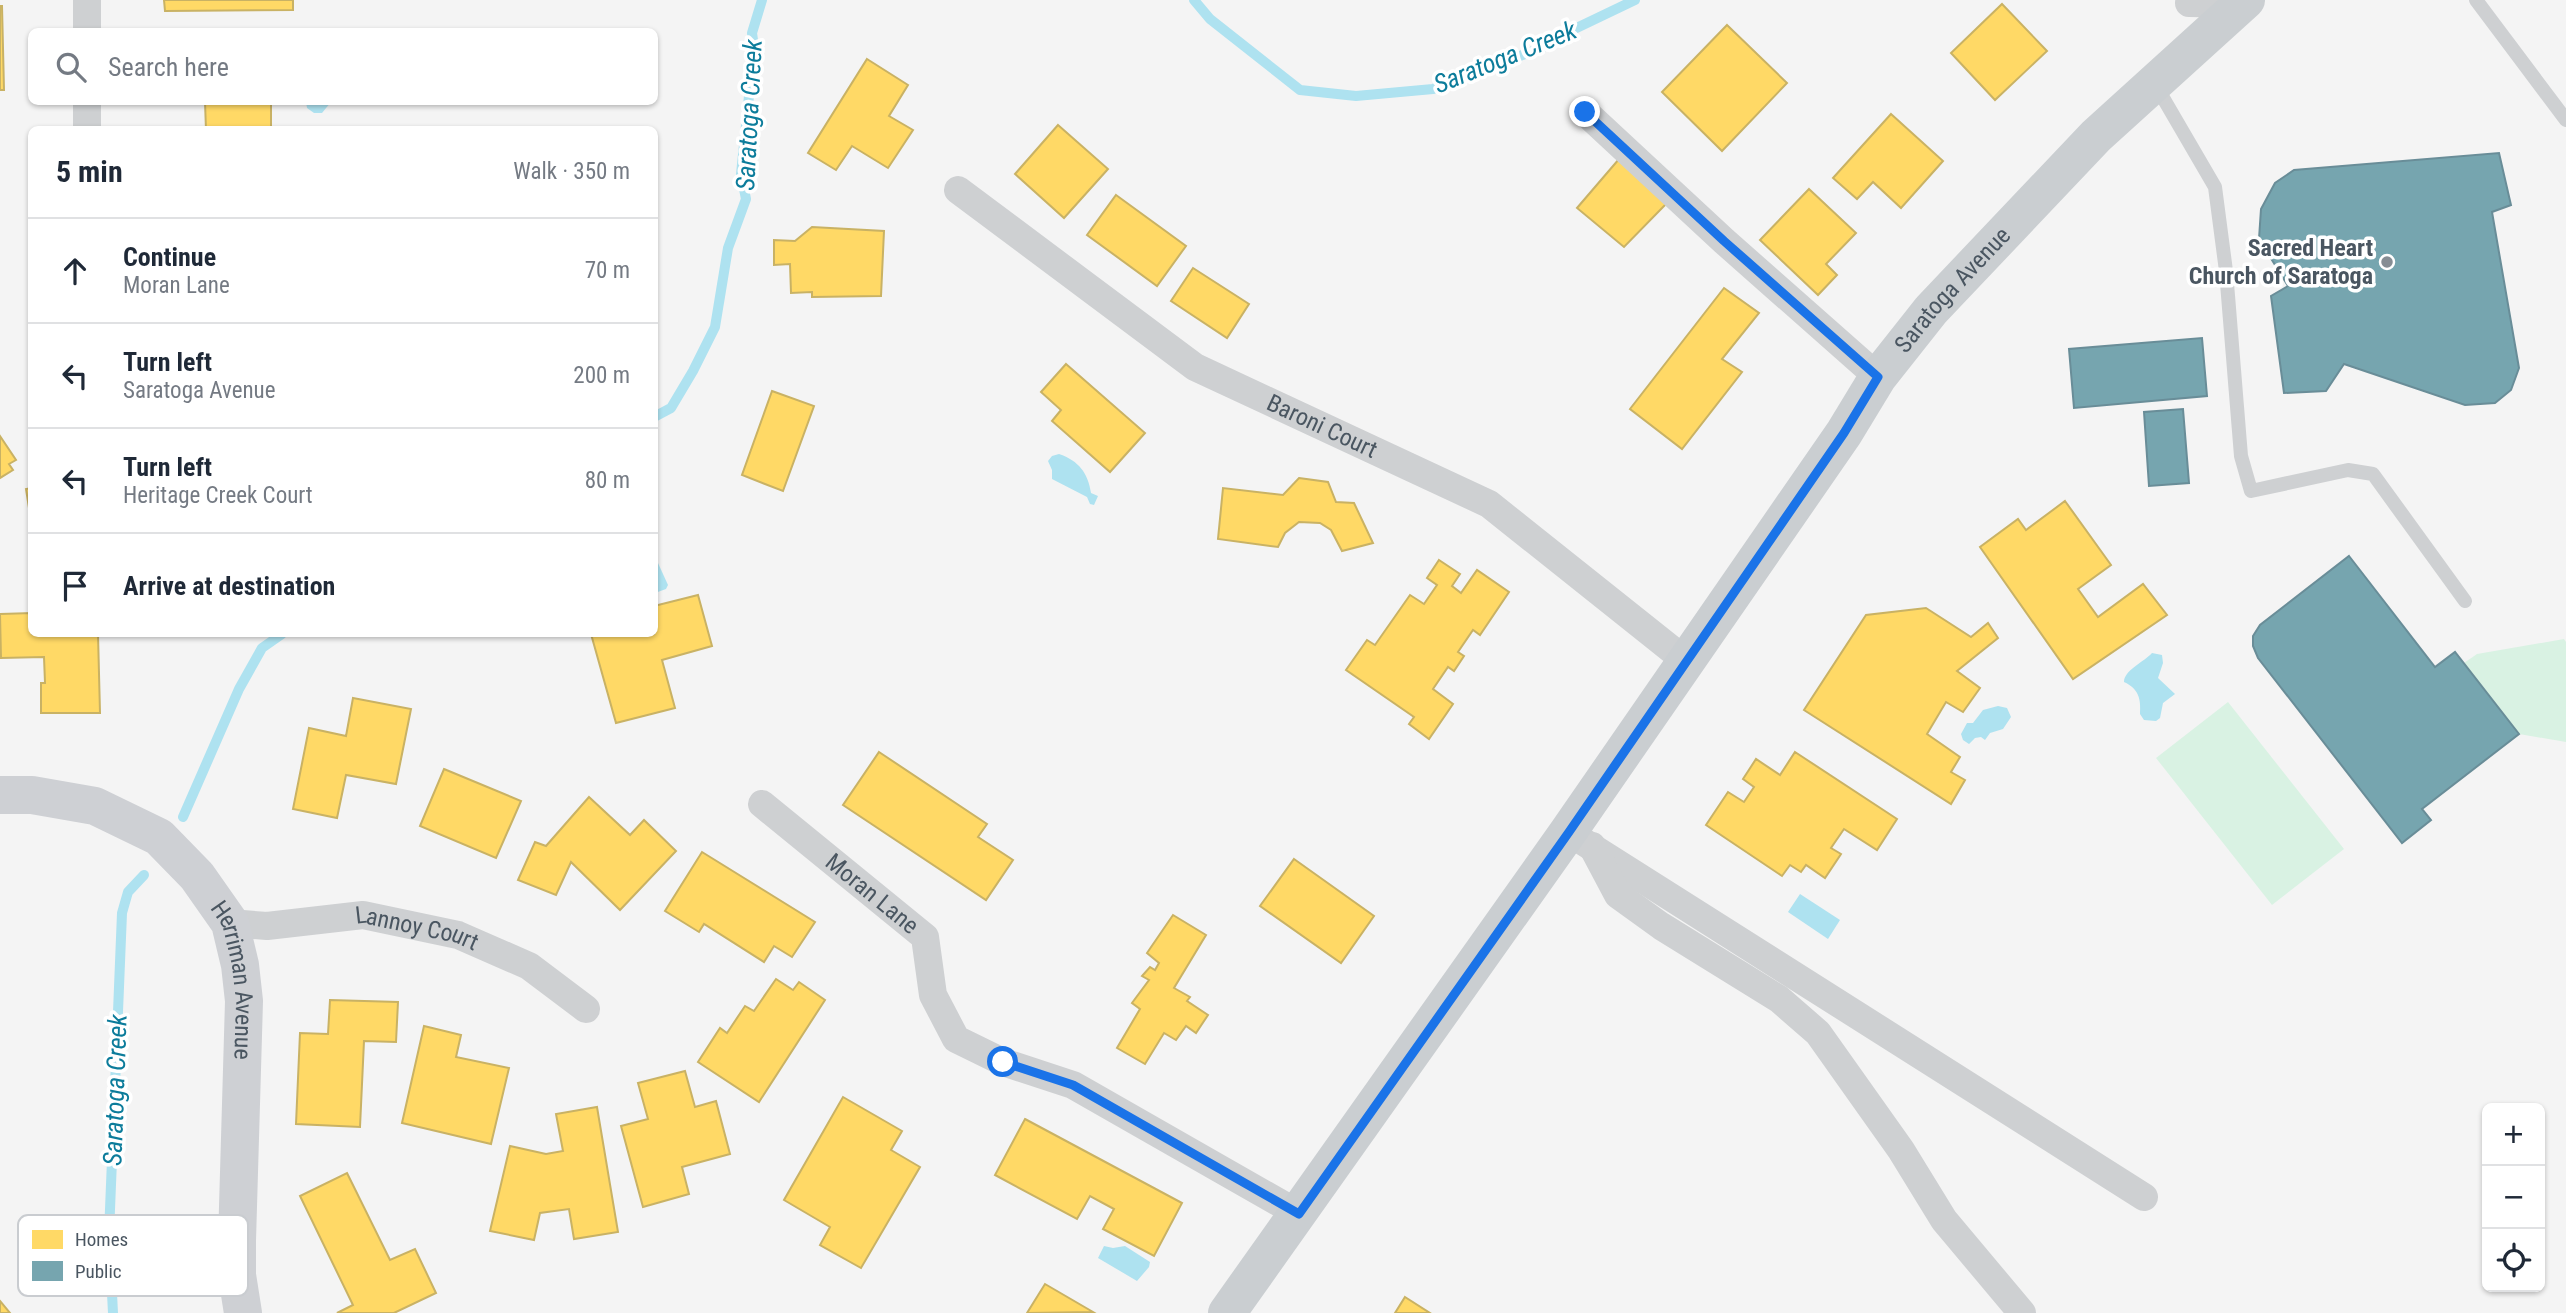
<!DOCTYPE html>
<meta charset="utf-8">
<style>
body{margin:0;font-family:"Roboto Condensed",sans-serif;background:#f6f6f7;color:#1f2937}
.controls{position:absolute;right:21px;bottom:21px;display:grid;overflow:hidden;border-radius:10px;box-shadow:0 2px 5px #0004}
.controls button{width:63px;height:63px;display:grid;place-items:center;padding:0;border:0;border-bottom:2px solid #e0e1e3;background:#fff;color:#1f2937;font:35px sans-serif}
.stop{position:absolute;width:21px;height:21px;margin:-16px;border:5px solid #1a73e8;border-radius:50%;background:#fff}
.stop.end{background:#1a73e8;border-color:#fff;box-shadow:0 2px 7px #0008}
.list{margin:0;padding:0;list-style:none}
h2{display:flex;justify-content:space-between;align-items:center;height:91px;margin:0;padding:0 28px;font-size:30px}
h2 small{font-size:23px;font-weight:400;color:#747a83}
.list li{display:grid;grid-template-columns:46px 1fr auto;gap:21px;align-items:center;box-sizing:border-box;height:105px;padding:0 28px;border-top:2px solid #e0e1e3}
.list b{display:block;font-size:26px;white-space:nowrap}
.list p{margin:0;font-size:23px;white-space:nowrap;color:#747a83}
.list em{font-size:23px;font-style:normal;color:#747a83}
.icon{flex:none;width:38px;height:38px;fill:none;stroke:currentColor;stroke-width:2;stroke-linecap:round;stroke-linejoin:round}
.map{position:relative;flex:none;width:2566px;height:1313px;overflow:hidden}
.search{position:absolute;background:#fff;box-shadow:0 2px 5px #0004;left:28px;top:28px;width:630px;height:77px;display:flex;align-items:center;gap:18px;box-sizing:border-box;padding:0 24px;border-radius:10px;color:#747a83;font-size:26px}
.panel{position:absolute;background:#fff;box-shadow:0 2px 5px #0004;left:28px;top:126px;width:630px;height:511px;border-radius:10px}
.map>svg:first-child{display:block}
.green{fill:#d9f2e3}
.water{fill:#aee2f0}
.homes{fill:#ffd966;stroke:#c9b264;stroke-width:2}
.public{fill:#76a5af;stroke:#698d98;stroke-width:2}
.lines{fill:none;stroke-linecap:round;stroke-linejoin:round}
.stream{stroke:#aee2f0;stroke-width:10}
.lane{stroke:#ced0d2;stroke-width:14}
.street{stroke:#ced0d2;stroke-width:28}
.secondary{stroke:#ced0d4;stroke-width:38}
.primary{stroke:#caced1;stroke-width:38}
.route{stroke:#1a73e8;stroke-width:9}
.poi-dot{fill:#868d94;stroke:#fff;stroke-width:2.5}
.labels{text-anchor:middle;stroke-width:7;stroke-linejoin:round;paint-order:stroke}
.poi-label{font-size:24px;font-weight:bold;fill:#4a5661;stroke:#fff;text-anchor:end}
.street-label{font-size:24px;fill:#4a5661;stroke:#fff}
.water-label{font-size:26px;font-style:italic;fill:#0c7c9b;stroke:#fff}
.key{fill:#fff;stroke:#c9ccd0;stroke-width:2}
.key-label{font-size:19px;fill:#4a5661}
</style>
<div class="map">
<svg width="2566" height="1313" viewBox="0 0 2566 1313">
<rect width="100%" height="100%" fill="#f4f4f4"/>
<g class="green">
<polygon points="2564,639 2566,642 2566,742 2519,734 2464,663 2477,654"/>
<polygon points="2228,702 2344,849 2272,905 2156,758"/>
</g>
<g class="water">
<polygon points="306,102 331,102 322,113 314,113 307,108"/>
<path d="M 1059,454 C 1079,461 1088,473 1091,493 L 1098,496 L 1094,505 L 1090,504 L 1087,497 L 1052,479 L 1052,470 L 1048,461 L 1052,456 Z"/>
<polygon points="655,563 658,563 668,585 666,589 655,593"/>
<path d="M 2152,653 L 2162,655 L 2163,663 L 2158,678 L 2175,694 L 2163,703 L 2160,718 L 2156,721 L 2144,720 L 2140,714 C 2141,699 2139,689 2124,682 C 2124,670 2144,662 2152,653 Z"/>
<polygon points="1998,706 2007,708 2011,717 2003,729 1990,733 1985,740 1981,737 1975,738 1969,744 1963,740 1961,734 1967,723 1973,723 1983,710"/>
<polygon points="1800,894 1840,920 1828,939 1788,912"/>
<polygon points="1104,1246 1113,1248 1125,1246 1150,1262 1149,1267 1137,1281 1098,1258"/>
</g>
<g class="homes">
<polygon points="164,0 293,0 293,10 165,11"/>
<polygon points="2002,4 2047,51 1995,100 1951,53"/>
<polygon points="0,6 2,6 4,90 0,90"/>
<polygon points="1727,25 1787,83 1722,151 1662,92"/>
<polygon points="867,59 908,85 889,116 913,130 888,168 852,146 836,170 808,153"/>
<polygon points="205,102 271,102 271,130 206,130"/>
<polygon points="1891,114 1943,161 1901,208 1873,182 1857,199 1833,178"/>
<polygon points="1058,125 1108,169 1064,218 1015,174"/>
<polygon points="1619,159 1666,204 1624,247 1577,208"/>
<polygon points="1809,189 1856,233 1826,264 1837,275 1818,295 1760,240"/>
<polygon points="1116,195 1186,246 1157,286 1087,235"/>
<polygon points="812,227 884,231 881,296 812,297 812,292 791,293 790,264 774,265 774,240 795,241"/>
<polygon points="1193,268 1249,304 1227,338 1171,301"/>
<polygon points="1724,288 1759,313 1722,359 1742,372 1682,449 1630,409"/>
<polygon points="1066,364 1145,433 1110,472 1052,421 1061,410 1041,392"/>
<polygon points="772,391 814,406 783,491 742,475"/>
<polygon points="0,436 16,460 9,464 13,470 0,478"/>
<polygon points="1299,478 1328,482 1336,502 1354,503 1373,543 1342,551 1331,530 1320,523 1299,522 1285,533 1278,547 1218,539 1223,488 1283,495"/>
<polygon points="32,488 32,527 26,489"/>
<polygon points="2065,501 2111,565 2078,589 2098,617 2143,584 2167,615 2073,679 1980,547 2018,519 2026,530"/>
<polygon points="1439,560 1460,574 1452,586 1461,593 1477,570 1509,592 1480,635 1473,630 1458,652 1464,656 1454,671 1448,667 1433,689 1453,704 1429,739 1409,724 1414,717 1346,670 1367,640 1375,645 1410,595 1424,604 1437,585 1427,578"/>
<polygon points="698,595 712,646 662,660 675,708 616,723 591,634 654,634 654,606"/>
<polygon points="1926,608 1971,637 1988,623 1998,638 1957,671 1980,688 1963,712 1946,702 1927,734 1960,757 1951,772 1965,780 1951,804 1804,710 1866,615"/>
<polygon points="32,613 32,634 98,634 100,713 41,713 41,683 45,683 44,657 1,658 0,614"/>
<polygon points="353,698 411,709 396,784 346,775 337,818 293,809 309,728 346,736"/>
<polygon points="879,752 987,824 978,837 1013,860 986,900 843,805"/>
<polygon points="1795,752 1897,819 1877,850 1844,829 1831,848 1841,854 1825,878 1806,865 1801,872 1790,865 1782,876 1706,825 1728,792 1744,802 1754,787 1743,779 1756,759 1780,775"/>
<polygon points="444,769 521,801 496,858 420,826"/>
<polygon points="589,797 630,835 644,820 676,851 620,910 571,862 556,895 518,880 535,842 546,846"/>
<polygon points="702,852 815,922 792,957 774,946 764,962 704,924 699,932 665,911"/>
<polygon points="1294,859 1374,916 1341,963 1260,906"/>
<polygon points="1173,915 1206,935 1174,988 1190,997 1187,1001 1208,1015 1196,1033 1186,1026 1176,1040 1164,1033 1145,1064 1117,1048 1140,1009 1132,1003 1149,980 1142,976 1150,967 1155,970 1159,963 1147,953"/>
<polygon points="776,979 793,990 799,982 825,1000 759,1102 698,1062 720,1028 727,1033 745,1006 754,1011"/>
<polygon points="330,1000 398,1002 396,1042 364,1041 360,1127 296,1124 300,1033 328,1034"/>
<polygon points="424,1026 461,1035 456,1057 509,1068 491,1144 402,1123"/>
<polygon points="685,1071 695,1107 716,1101 730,1154 682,1167 689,1194 643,1207 621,1126 648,1119 638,1083"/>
<polygon points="843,1097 902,1131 891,1150 920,1167 861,1268 820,1245 830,1227 784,1200"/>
<polygon points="597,1107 618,1232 574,1239 569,1209 540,1213 534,1240 490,1231 510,1146 546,1154 563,1151 556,1114"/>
<polygon points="1025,1119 1182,1203 1154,1256 1103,1229 1114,1209 1090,1196 1077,1219 995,1175"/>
<polygon points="347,1173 390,1260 415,1249 436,1293 394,1313 337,1313 353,1305 300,1196"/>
<polygon points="1045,1284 1093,1312 1027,1313"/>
<polygon points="1405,1297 1430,1313 1395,1313"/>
<polygon points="0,1301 10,1313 0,1313"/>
</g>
<g class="public">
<polygon points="2499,153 2511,205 2492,212 2519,368 2511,390 2495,403 2465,405 2344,364 2326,391 2284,393 2271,296 2288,286 2259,239 2261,209 2275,183 2294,170"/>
<polygon points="2202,338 2207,396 2074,408 2069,349"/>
<polygon points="2183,409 2189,483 2149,486 2144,412"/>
<polygon points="2349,556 2435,667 2455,652 2519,734 2422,809 2431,820 2402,843 2258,658 2253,646 2253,636 2260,625"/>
</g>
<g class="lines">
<g class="stream">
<polyline points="1194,0 1210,19 1300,90 1356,96 1433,89 1541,48 1564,34 1635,0"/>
<polyline points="654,417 671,408 693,371 715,327 728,248 746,199 741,174 754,47 752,33 762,0"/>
<polyline points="183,817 239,689 262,648 282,634"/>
<polyline points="113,1313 109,1234 122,913 128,892 144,875"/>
</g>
<g class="lane">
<polyline points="2476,0 2566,120"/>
<polyline points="2155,84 2215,187 2226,271 2241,456 2251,491 2348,470 2373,474 2465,601"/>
</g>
<g class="street">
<polyline points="87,0 87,32"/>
<polyline points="2189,3 2240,4"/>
<polyline points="87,102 87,130"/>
<polyline points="1585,112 1724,241 1878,377"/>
<path id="s1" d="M 958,190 L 1195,367 L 1489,504 L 1686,661"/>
<path id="s2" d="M 762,804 L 925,937 L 933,995 L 956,1039 L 1003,1062 L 1073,1085 L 1299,1214"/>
<polyline points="1568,832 2144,1197"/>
<polyline points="1592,846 1618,895 1661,926 1779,999 1818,1033 1901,1150 1944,1220 2022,1313"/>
<path id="s3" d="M 230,923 L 267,926 L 363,915 L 458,935 L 529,966 L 586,1009"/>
</g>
<path class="secondary" id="s4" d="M 0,795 L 32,795 L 95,806 L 159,837 L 197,876 L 230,923 L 240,965 L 244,1001 L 237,1241 L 237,1275 L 243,1313"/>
<path class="primary" id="s5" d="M 1227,1313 L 1568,832 L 1844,433 L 1878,377 L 1931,310 L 2096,136 L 2246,0"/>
</g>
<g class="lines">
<polyline class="route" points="1003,1062 1073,1085 1299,1214 1569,832 1844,433 1878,377 1724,241 1585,112"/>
</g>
<circle class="poi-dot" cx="2387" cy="262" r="7"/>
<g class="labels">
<g class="poi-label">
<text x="2373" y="256">Sacred Heart<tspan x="2373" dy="28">Church of Saratoga</tspan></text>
</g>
<g class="street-label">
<text dy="8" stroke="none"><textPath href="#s5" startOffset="1255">Saratoga Avenue</textPath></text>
<text dy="8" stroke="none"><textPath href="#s1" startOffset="436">Baroni Court</textPath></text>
<text dy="8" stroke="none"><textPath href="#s2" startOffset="142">Moran Lane</textPath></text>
<text dy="8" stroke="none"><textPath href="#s3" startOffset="189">Lannoy Court</textPath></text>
<text dy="8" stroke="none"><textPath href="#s4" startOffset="336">Herriman Avenue</textPath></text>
</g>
<g class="water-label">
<text transform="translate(1505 57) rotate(-22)" y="9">Saratoga Creek</text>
<text transform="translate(749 115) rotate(-87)" y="9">Saratoga Creek</text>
<text transform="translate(115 1090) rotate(-88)" y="9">Saratoga Creek</text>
</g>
</g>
<rect x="18" y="1215" width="230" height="81" rx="10" class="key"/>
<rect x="32" y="1230" width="31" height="19" fill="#ffd966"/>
<rect x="32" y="1261" width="31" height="20" fill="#76a5af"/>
<g class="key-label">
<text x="75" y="1246">Homes</text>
<text x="75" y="1278">Public</text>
</g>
</svg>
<div class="controls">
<button>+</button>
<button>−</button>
<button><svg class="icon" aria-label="locate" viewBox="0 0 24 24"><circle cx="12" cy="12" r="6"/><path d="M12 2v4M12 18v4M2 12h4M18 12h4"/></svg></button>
</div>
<div class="stop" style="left:1003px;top:1062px"></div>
<div class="stop end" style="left:1585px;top:112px"></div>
<div class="search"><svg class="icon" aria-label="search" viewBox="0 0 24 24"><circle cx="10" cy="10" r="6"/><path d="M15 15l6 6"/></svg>Search here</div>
<section class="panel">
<h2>5 min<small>Walk · 350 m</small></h2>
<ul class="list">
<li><svg class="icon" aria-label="ahead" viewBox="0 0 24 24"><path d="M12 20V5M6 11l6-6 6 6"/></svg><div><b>Continue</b><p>Moran Lane</p></div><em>70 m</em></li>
<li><svg class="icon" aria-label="left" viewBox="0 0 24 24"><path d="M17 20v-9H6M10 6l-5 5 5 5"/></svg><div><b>Turn left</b><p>Saratoga Avenue</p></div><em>200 m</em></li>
<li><svg class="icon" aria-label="left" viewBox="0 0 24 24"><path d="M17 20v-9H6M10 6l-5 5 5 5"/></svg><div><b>Turn left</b><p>Heritage Creek Court</p></div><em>80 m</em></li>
<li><svg class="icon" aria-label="arrive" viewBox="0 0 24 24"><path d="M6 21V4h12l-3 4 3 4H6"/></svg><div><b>Arrive at destination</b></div></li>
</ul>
</section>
</div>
